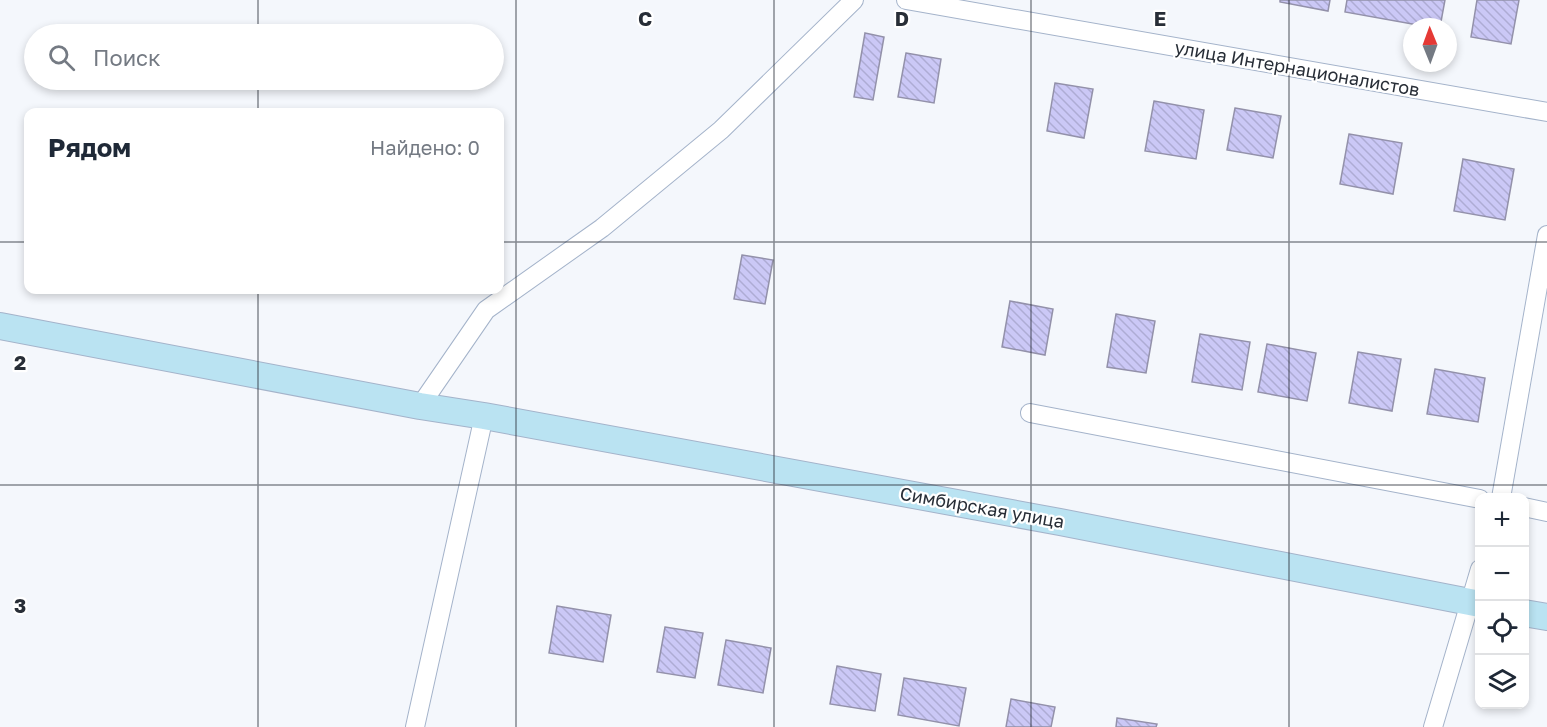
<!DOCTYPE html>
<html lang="ru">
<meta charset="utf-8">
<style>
body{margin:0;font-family:"Golos Text",sans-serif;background:#f2f2f3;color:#1f2937}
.controls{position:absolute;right:18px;bottom:18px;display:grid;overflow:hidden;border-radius:12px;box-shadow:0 3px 9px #0003}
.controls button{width:54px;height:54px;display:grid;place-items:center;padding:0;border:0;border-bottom:2px solid #e0e1e3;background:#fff;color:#1f2937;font:30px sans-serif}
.compass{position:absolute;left:1403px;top:18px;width:54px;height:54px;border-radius:50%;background:#fff;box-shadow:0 3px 9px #0003;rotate:359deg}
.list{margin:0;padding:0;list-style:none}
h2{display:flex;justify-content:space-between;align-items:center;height:78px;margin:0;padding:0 24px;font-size:26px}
h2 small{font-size:20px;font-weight:400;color:#747a83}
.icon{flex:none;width:33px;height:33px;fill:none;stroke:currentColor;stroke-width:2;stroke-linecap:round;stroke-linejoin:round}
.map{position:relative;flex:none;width:1547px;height:727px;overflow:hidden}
.search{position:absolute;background:#fff;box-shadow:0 3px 9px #0003;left:24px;top:24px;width:480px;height:66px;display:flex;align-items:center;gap:15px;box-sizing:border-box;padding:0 21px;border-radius:33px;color:#747a83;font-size:22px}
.panel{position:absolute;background:#fff;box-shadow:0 3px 9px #0003;left:24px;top:108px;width:480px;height:186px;border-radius:12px}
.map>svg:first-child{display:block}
.building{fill:url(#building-back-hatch);stroke:#9391aa;stroke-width:1.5}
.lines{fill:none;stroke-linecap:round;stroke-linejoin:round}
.street-casing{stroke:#a4b3ca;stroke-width:20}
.secondary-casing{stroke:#a4b3ca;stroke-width:28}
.street{stroke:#fff;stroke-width:18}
.secondary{stroke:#bae3f2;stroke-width:26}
.grid{fill:none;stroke:#282e37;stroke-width:1.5;stroke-opacity:0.55}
.labels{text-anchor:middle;stroke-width:4.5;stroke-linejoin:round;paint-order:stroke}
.street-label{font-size:18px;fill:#282e37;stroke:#fff}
.grid-label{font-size:20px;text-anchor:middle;font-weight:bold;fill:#282e37;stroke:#fff;stroke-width:4.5;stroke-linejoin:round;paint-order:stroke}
</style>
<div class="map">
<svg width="1547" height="727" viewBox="0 0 1547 727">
<defs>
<pattern id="building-back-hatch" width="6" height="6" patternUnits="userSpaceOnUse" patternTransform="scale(1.5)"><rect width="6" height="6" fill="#cbc8f6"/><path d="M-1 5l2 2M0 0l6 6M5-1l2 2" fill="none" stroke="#aeacd4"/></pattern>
</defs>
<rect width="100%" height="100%" fill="#f4f7fc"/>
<g class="building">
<polygon points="1280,0 1330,0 1328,11 1280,2"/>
<polygon points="1347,0 1445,0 1440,27 1429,27 1345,12"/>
<polygon points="1477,0 1519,0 1511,44 1471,37"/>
<polygon points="865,33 884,37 873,100 854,97"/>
<polygon points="906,53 941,59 934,103 898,97"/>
<polygon points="1055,83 1093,89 1084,138 1047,131"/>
<polygon points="1154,101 1204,110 1196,159 1145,151"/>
<polygon points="1235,108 1281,116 1273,158 1227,150"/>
<polygon points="1349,134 1402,143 1393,194 1340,184"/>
<polygon points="1463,159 1514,169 1505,220 1454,211"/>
<polygon points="742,255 773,260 765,304 734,299"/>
<polygon points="1010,301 1053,309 1045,355 1002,347"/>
<polygon points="1116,314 1155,321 1146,373 1107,367"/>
<polygon points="1200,334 1250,342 1242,390 1192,382"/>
<polygon points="1267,344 1316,353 1307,401 1258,392"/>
<polygon points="1358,352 1401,359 1392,411 1349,403"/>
<polygon points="1435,369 1485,378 1478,422 1427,414"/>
<polygon points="557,606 611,615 603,662 549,653"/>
<polygon points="665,627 703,633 695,678 657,672"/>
<polygon points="726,640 771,648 763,693 718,685"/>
<polygon points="837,666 881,674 875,711 830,704"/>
<polygon points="904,678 966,688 959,726 898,715"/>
<polygon points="1011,699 1055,707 1051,727 1006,727"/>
<polygon points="1117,718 1157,724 1156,727 1116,727"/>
</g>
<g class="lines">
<defs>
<g id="street">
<polyline points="906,0 1547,112"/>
<polyline points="420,406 486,310 602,228 721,130 854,0"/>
<polyline points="1030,413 1480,499"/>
<polyline points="1501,498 1547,235"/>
<polyline points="1524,507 1547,512"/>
<polyline points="415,727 484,416"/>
<polyline points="1433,727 1480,569"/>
</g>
<g id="secondary">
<polyline points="0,326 420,406 484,416 1060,522 1480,604"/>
<polyline points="1524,613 1547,617"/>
</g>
</defs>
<use href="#street" class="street-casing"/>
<use href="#secondary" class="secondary-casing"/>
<use href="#street" class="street"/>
<use href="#secondary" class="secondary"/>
</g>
<path class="grid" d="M 258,0 L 258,34M 516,0 L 516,727M 774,0 L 774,727M 1031,0 L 1031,727M 1289,0 L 1289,727M 258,80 L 258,112M 0,242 L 28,242M 500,242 L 1547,242M 258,290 L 258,727M 0,485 L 1547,485"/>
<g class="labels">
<g class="street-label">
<text transform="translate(1297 69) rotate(10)" y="6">улица Интернационалистов</text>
<text transform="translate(982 508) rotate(10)" y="6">Симбирская улица</text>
</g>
</g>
<g class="grid-label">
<text x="645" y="26">C</text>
<text x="902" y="26">D</text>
<text x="1160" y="26">E</text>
<text x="20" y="370">2</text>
<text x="20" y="613">3</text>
</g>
</svg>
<div class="controls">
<button>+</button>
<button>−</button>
<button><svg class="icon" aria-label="locate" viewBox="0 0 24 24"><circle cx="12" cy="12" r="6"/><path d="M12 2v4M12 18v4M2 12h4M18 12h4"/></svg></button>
<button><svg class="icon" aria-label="layers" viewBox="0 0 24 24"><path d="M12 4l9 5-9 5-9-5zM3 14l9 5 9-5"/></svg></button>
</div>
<svg class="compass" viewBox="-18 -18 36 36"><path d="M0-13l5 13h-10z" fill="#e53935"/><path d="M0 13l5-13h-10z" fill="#747a83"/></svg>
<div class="search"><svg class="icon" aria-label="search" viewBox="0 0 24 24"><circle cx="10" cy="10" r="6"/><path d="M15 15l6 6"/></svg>Поиск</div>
<section class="panel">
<h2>Рядом<small>Найдено: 0</small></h2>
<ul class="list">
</ul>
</section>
</div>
